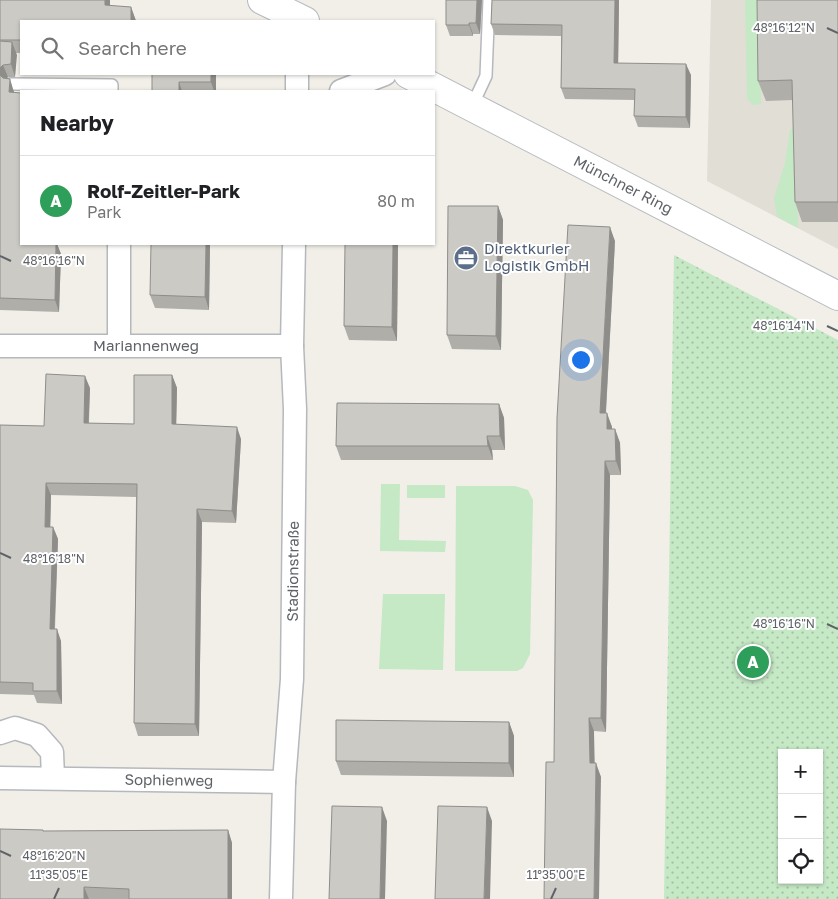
<!DOCTYPE html>
<meta charset="utf-8">
<style>
body{margin:0;font-family:"Golos Text",sans-serif;background:#f6f6f6;color:#202124}
.controls{position:absolute;right:15px;bottom:15px;display:grid;overflow:hidden;border-radius:0px;box-shadow:0 1px 4px #0004}
.controls button{width:45px;height:45px;display:grid;place-items:center;padding:0;border:0;border-bottom:1px solid #e0e0e0;background:#fff;color:#202124;font:25px sans-serif}
.you{position:absolute;left:580px;top:359px;width:18px;height:18px;margin:-12px;border:4px solid #fff;border-radius:50%;background:#1a73e8;box-shadow:0 0 0 8px #1a73e833}
.badge{display:grid;place-items:center;width:32px;height:32px;border-radius:50%;background:#0b8043;color:#fff;font-size:16px;font-weight:700}
.pin{position:absolute;translate:-50% -50%;border:2px solid #fff;box-shadow:0 1px 5px #0006}
.list{margin:0;padding:0;list-style:none}
h2{display:flex;justify-content:space-between;align-items:center;height:65px;margin:0;padding:0 20px;font-size:21px}
h2 small{font-size:16px;font-weight:400;color:#757577}
.list li{display:grid;grid-template-columns:32px 1fr auto;gap:15px;align-items:center;box-sizing:border-box;height:90px;padding:0 20px;border-top:1px solid #e0e0e0}
.list b{display:block;font-size:19px;white-space:nowrap}
.list p{margin:0;font-size:16px;white-space:nowrap;color:#757577}
.list em{font-size:16px;font-style:normal;color:#757577}
.icon{flex:none;width:28px;height:28px;fill:none;stroke:currentColor;stroke-width:2;stroke-linecap:round;stroke-linejoin:round}
.map{position:relative;flex:none;width:838px;height:899px;overflow:hidden}
.search{position:absolute;background:#fff;box-shadow:0 1px 4px #0004;left:20px;top:20px;width:415px;height:55px;display:flex;align-items:center;gap:12px;box-sizing:border-box;padding:0 18px;border-radius:0px;color:#757577;font-size:19px}
.panel{position:absolute;background:#fff;box-shadow:0 1px 4px #0004;left:20px;top:90px;width:415px;height:155px;border-radius:0px}
.map>svg:first-child{display:block}
.education{fill:#e1ded6}
.green{fill:#c5e8c5}
.park{fill:url(#park-dots);fill-rule:evenodd}
.lines{fill:none;stroke-linecap:round;stroke-linejoin:round}
.lane-casing{stroke:#b5b8bc;stroke-width:14}
.street-casing{stroke:#b5b8bc;stroke-width:25}
.secondary-casing{stroke:#b6babf;stroke-width:30}
.lane{stroke:#fff;stroke-width:11}
.street{stroke:#fff;stroke-width:22}
.secondary{stroke:#fff;stroke-width:28}
.wall{fill:#afaea9}
.shaded-wall{fill:#8f8d8a}
.building{fill:#cccac5;stroke:#8f8d8a}
.ticks{fill:none;stroke:#5f6368;stroke-width:2}
.labels{text-anchor:middle;stroke-width:4;stroke-linejoin:round;paint-order:stroke}
.street-label{font-size:15px;fill:#5f6368;stroke:#fff}
.service-label{font-size:15px;fill:#4e5e75;stroke:#fff;text-anchor:start}
.ticks-label{font-size:12px;text-anchor:middle;fill:#5f6368;stroke:#fff;stroke-width:4;stroke-linejoin:round;paint-order:stroke}
</style>
<div class="map">
<svg width="838" height="899" viewBox="0 0 838 899">
<defs>
<pattern id="park-dots" width="8" height="8" patternUnits="userSpaceOnUse" patternTransform="scale(1.25)"><rect width="8" height="8" fill="#c5e8c5"/><path d="M2 2h.1M6 6h.1" fill="none" stroke="#a3c0a4" stroke-width="1.8" stroke-linecap="round"/></pattern>
</defs>
<rect width="100%" height="100%" fill="#f1efe8"/>
<polygon class="education" points="711,0 838,0 838,249 707,181"/>
<g class="green">
<polygon points="745,0 759,0 761,104 753,105 747,99"/>
<polygon points="790,129 796,129 798,228 777,217 774,198 785,163"/>
<polygon points="381,484 400,484 399,540 446,541 445,552 380,551"/>
<rect x="407" y="485" width="38" height="13"/>
<polygon points="456,486 515,486 528,490 533,500 530,654 523,668 517,671 455,671"/>
<polygon points="383,594 445,594 443,670 379,669"/>
</g>
<path class="park" d="M 674,255 L 838,340 L 838,899 L 664,899 ZM 782,753 L 819,753 L 819,880 L 782,880 Z"/>
<g class="lines">
<defs>
<g id="lane">
<polyline points="11,84 112,85 112,91"/>
<polyline points="472,106 486,76 489,0"/>
</g>
<g id="street">
<polyline points="297,91 297,74"/>
<polyline points="341,91 385,74"/>
<polyline points="119,345 119,244"/>
<path id="s1" d="M 0,346 L 292,346"/>
<polyline points="0,733 15,728 37,735 52,752 53,778"/>
<path id="s2" d="M 0,778 L 284,782"/>
<path id="s3" d="M 281,899 L 284,782 L 292,679 L 295,409 L 292,346 L 294,244"/>
</g>
<g id="secondary">
<polyline points="262,0 305,21"/>
<path id="s4" d="M 408,74 L 838,296"/>
</g>
</defs>
<use href="#lane" class="lane-casing"/>
<use href="#street" class="street-casing"/>
<use href="#secondary" class="secondary-casing"/>
<use href="#lane" class="lane"/>
<use href="#street" class="street"/>
<use href="#secondary" class="secondary"/>
</g>
<g class="wall">
<polygon points="0,0 131,7 136,21 21,21 21,53 16,53 15,77 8,77 6,79 14,92 21,244 57,244 61,254 59,312 0,310"/>
<polygon points="482,0 480,34 473,34 473,36 450,36 446,25"/>
<polygon points="492,0 619,0 618,63 691,75 690,128 638,127 634,116 635,100 565,99 561,88 561,36 495,35 491,24"/>
<polygon points="838,0 838,222 802,222 795,202 793,100 766,101 758,81"/>
<rect x="152" y="74" width="64" height="17"/>
<polygon points="498,206 503,220 501,350 452,349 447,335"/>
<polygon points="615,241 606,413 612,427 612,429 615,429 620,443 621,475 610,475 606,732 594,731 594,763 601,777 554,762"/>
<polygon points="210,244 209,310 155,308 150,295"/>
<polygon points="398,244 397,341 349,340 344,326"/>
<polygon points="172,375 177,388 176,424 241,439 236,523 202,522 199,736 138,736 134,723 136,497 51,495 50,527 53,527 58,539 55,629 61,641 62,704 37,703 34,695 0,694 0,425 44,426 90,388 89,423 134,424"/>
<polygon points="499,404 504,418 505,450 492,450 493,460 341,460 336,446"/>
<polygon points="509,722 514,736 514,777 341,775 336,761"/>
<polygon points="43,830 44,831 228,830 232,843 232,899 0,899"/>
</g>
<g class="shaded-wall">
<polygon points="105,0 110,0 110,19 105,5"/>
<polygon points="477,0 482,0 480,34 476,23"/>
<polygon points="615,0 619,0 618,74 614,63"/>
<polygon points="131,7 136,21 131,21"/>
<polygon points="469,23 473,34 473,36 469,25"/>
<polygon points="12,42 17,55 15,77 11,64"/>
<polygon points="686,64 691,75 690,128 686,117"/>
<polygon points="3,65 8,77 5,80 0,75 0,68"/>
<polygon points="211,74 216,74 216,91 214,91 211,82"/>
<polygon points="10,79 14,92 13,105 9,92"/>
<polygon points="179,82 182,91 179,91"/>
<polygon points="498,206 503,220 501,350 496,336"/>
<polygon points="610,227 615,241 605,427 600,413"/>
<polygon points="56,244 57,244 61,254 59,312 55,300"/>
<polygon points="206,244 210,244 209,310 205,297"/>
<polygon points="393,244 398,244 397,341 392,327"/>
<polygon points="172,375 177,388 176,436 172,424"/>
<polygon points="85,376 90,388 88,435 84,423"/>
<polygon points="499,404 504,418 505,450 500,436"/>
<polygon points="607,413 612,427 612,443 607,429"/>
<polygon points="237,427 241,439 236,523 232,511"/>
<polygon points="615,429 620,443 621,475 616,461"/>
<polygon points="487,436 492,450 493,460 488,446"/>
<polygon points="605,461 610,475 606,732 601,718"/>
<polygon points="46,483 51,495 50,539 45,527"/>
<polygon points="197,509 202,522 199,736 195,724"/>
<polygon points="53,527 58,539 54,641 50,629"/>
<polygon points="57,629 61,641 62,704 57,691"/>
<polygon points="589,718 594,731 595,777 590,763"/>
<polygon points="509,722 514,736 514,777 509,763"/>
<polygon points="596,763 601,777 599,899 594,899"/>
<polygon points="382,807 387,821 385,899 380,899"/>
<polygon points="487,807 492,821 490,899 484,899"/>
<polygon points="228,830 232,843 232,899 228,899"/>
<polygon points="84,887 89,899 84,899"/>
</g>
<g class="building">
<polygon points="0,0 105,0 105,5 131,7 131,21 21,21 21,40 0,40"/>
<polygon points="446,0 477,0 476,23 469,23 469,25 446,25"/>
<polygon points="492,0 615,0 614,63 686,64 686,117 634,116 635,89 561,88 562,25 491,24"/>
<polygon points="757,0 838,0 838,202 795,202 792,80 758,81"/>
<polygon points="0,41 12,42 11,64 3,65 0,68 0,72"/>
<polygon points="152,74 211,74 211,82 179,82 179,91 152,91"/>
<polygon points="0,75 3,78 10,79 9,92 21,93 21,244 56,244 55,300 0,298"/>
<polygon points="448,206 498,206 496,336 447,335"/>
<polygon points="568,225 610,227 600,413 607,413 607,429 615,429 616,461 605,461 601,718 589,718 590,763 596,763 594,899 544,899 546,762 554,762 557,418"/>
<polygon points="151,244 206,244 205,297 150,295"/>
<polygon points="345,244 393,244 392,327 344,326"/>
<polygon points="46,374 85,376 84,423 134,424 134,375 172,375 172,424 237,427 232,511 197,509 195,724 134,723 137,484 46,483 45,527 53,527 50,629 57,629 57,691 33,691 33,683 0,682 0,425 44,426"/>
<polygon points="337,403 499,404 500,436 487,436 488,446 336,446"/>
<polygon points="336,720 509,722 509,763 336,761"/>
<polygon points="332,806 382,807 380,899 329,899"/>
<polygon points="438,806 487,807 484,899 435,899"/>
<polygon points="0,829 43,830 43,831 228,830 228,899 129,899 129,889 84,887 84,899 0,899"/>
</g>
<path class="ticks" d="M 827,28 L 838,33M 0,256 L 11,261M 827,326 L 838,331M 0,553 L 11,558M 827,624 L 838,629M 0,851 L 11,856M 54,899 L 59,888M 551,899 L 556,888"/>
<defs>
<symbol id="office-disc" viewBox="-11 -11 22 22"><circle r="9.5" fill="#5c6f8a" stroke="#fff"/><path d="M-6-3h4V-5.5h4V-3h4V5H-6ZM-1-4.5V-3h2v-1.5ZM-6 0V1H6V0Z" fill="#fff"/></symbol>
</defs>
<g fill-rule="evenodd">
<use href="#office-disc" x="452" y="244" width="28" height="28"/>
</g>
<g class="labels">
<g class="street-label">
<text dy="5" stroke="none"><textPath href="#s4" startOffset="242">Münchner Ring</textPath></text>
<text dy="5" stroke="none"><textPath href="#s1" startOffset="146">Mariannenweg</textPath></text>
<text dy="5" stroke="none"><textPath href="#s3" startOffset="328">Stadionstraße</textPath></text>
<text dy="5" stroke="none"><textPath href="#s2" startOffset="169">Sophienweg</textPath></text>
</g>
<g class="service-label">
<text x="484" y="254">Direktkurier<tspan x="484" dy="17">Logistik GmbH</tspan></text>
</g>
</g>
<g class="ticks-label">
<text x="784" y="32">48°16'12"N</text>
<text x="54" y="265">48°16'16"N</text>
<text x="784" y="330">48°16'14"N</text>
<text x="54" y="563">48°16'18"N</text>
<text x="784" y="628">48°16'16"N</text>
<text x="54" y="860">48°16'20"N</text>
<text x="59" y="879">11°35'05"E</text>
<text x="556" y="879">11°35'00"E</text>
</g>
</svg>
<div class="controls">
<button>+</button>
<button>−</button>
<button><svg class="icon" aria-label="locate" viewBox="0 0 24 24"><circle cx="12" cy="12" r="6"/><path d="M12 2v4M12 18v4M2 12h4M18 12h4"/></svg></button>
</div>
<div class="you"></div>
<div class="pin badge" style="left:753px;top:662px;background:#2e9e5b">A</div>
<div class="search"><svg class="icon" aria-label="search" viewBox="0 0 24 24"><circle cx="10" cy="10" r="6"/><path d="M15 15l6 6"/></svg>Search here</div>
<section class="panel">
<h2>Nearby<small></small></h2>
<ul class="list">
<li><span class="badge" style="background:#2e9e5b">A</span><div><b>Rolf-Zeitler-Park</b><p>Park</p></div><em>80 m</em></li>
</ul>
</section>
</div>
